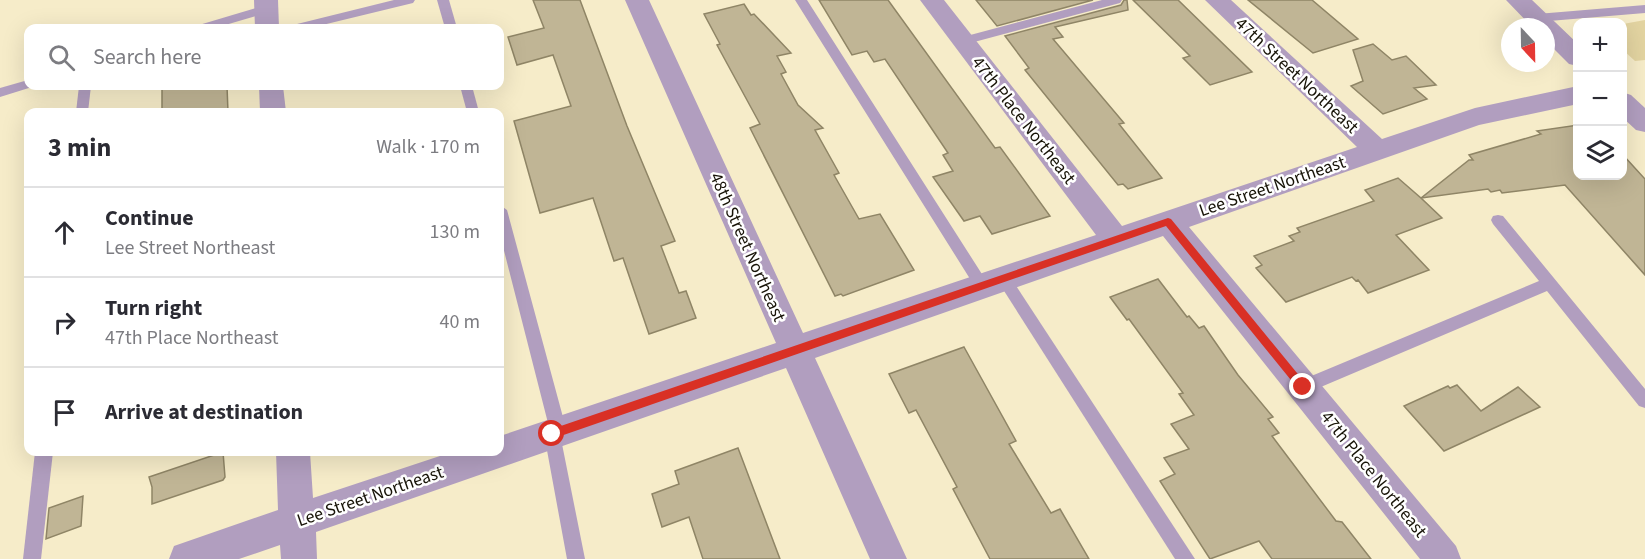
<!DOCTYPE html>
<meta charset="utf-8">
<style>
body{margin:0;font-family:"Source Sans 3",sans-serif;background:#f2f2f3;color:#2b2b33}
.controls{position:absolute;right:18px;top:18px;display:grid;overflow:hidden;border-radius:12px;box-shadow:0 6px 24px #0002}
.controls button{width:54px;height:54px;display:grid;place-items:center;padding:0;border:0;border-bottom:2px solid #e1e1e2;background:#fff;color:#2b2b33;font:30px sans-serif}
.compass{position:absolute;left:1501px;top:18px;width:54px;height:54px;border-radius:50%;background:#fff;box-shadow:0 6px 24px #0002;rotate:158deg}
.stop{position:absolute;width:18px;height:18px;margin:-14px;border:4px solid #d93025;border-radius:50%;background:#fff}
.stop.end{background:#d93025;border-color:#fff;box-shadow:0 2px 6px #0008}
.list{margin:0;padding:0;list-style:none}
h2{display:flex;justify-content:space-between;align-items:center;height:78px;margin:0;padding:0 24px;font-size:26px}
h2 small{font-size:20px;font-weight:400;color:#7c7c81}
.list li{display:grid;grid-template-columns:39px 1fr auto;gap:18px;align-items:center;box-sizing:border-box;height:90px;padding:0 24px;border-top:2px solid #e1e1e2}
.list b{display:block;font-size:22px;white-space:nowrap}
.list p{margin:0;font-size:20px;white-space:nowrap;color:#7c7c81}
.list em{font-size:20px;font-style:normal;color:#7c7c81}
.icon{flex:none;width:33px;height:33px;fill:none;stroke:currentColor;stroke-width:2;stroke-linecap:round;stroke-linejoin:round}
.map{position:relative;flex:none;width:1645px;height:559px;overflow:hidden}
.search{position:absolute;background:#fff;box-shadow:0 6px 24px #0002;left:24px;top:24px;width:480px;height:66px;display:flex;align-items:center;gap:15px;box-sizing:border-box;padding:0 21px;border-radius:12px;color:#7c7c81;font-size:22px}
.panel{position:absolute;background:#fff;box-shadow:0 6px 24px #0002;left:24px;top:108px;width:480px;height:348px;border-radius:12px}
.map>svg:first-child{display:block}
.green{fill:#e3d4a1}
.building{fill:#c0b595;stroke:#8f8566;stroke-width:1.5}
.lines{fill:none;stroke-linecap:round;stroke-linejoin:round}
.lane{fill:#b19ebf;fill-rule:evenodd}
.street{fill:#b19ebf;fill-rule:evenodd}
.route{fill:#d93025}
.labels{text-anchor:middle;stroke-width:5;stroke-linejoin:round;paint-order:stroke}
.street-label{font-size:18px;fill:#171307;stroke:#fff}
</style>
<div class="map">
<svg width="1645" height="559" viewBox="0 0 1645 559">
<rect width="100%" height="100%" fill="#f6ecc9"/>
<polygon class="green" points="1645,20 1645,60 1635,61 1623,50 1623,24"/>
<g class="building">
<polygon points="533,0 580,0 627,126 675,241 661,246 679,293 686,291 696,318 649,334 623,258 614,261 593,198 540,213 514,121 571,106 553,55 517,65 508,37 544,28"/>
<polygon points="819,0 888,0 995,148 1000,147 1050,216 992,234 980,216 964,221 933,177 953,171 943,155 948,153 885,59 874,62 867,51 852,55"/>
<polygon points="976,0 1093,0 997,26"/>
<polygon points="1124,0 1127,0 1128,10 1055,27 1063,37 1053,39 1124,123 1119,124 1162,178 1128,189 1123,184 1118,185 1025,70 1029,68 1005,36 1121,5"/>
<polygon points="1133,0 1178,0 1252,72 1210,85 1183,58 1190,56"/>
<polygon points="1248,0 1312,0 1358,39 1313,53"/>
<polygon points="744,4 751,15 754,14 791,53 777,56 786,72 781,74 798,105 823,128 815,130 839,173 834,175 859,219 880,214 914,270 843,296 841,294 835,296 750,128 760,124 717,45 720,44 704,14"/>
<polygon points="1373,44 1392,60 1406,56 1436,85 1414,88 1427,99 1383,114 1351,86 1363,81 1353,50"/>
<polygon points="162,86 227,86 228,112 162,112"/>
<polygon points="1578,125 1578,176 1623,176 1623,155 1645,179 1645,275 1565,185 1502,193 1500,190 1491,192 1488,189 1421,198 1442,218 1396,235 1429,270 1368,293 1358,280 1356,281 1352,277 1286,302 1256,268 1262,265 1254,256 1294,241 1289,236 1300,232 1297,228 1374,201 1365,190 1398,178 1421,198 1469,160 1473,160 1469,155 1541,134 1537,131"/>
<polygon points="1158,279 1187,317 1189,316 1199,328 1204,326 1238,375 1273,417 1268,419 1279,433 1272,436 1336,521 1342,522 1371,559 1272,559 1259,541 1210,559 1160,481 1175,474 1164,458 1189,449 1171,424 1194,415 1179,394 1183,393 1129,319 1127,320 1110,297"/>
<polygon points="964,347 1016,441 1009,444 1051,513 1060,509 1089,559 990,559 953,489 957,487 916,410 909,413 889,374"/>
<polygon points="1457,385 1481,411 1518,387 1540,407 1444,451 1404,406 1448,386 1450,388"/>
<polygon points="738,448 780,559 703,559 689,517 662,527 652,494 679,484 675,471"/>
<polygon points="223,452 225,477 223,480 152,504 152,487 149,477"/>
<polygon points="83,496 81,526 46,539 49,508"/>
</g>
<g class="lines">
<g class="lane">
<polygon points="394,0 415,0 413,3 310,28 291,28 293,25"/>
<polygon points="437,0 449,0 457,28 445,28"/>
<polygon points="795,0 807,0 987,282 990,286 987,290 977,290"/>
<polygon points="1102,0 1122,0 1120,3 963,45 957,41 959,38"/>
<polygon points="266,5 272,9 270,12 215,28 197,28 199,25"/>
<polygon points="1645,5 1645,13 1537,22 1531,18 1537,14"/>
<polygon points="28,80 28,86 32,87 0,97 0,88"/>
<polygon points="79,86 91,86 88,112 76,112"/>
<polygon points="460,86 472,86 479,112 467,112"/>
<polygon points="500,205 507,210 567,432 561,439 585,559 567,559 544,434 549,427 500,235"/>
<polygon points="1498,215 1503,216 1645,389 1645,408 1639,406 1547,291 1309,392 1303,394 1297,392 1295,387 1297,382 1539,281 1493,224 1491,220 1493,216"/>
<polygon points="1004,273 1009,275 1195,559 1175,559 999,283 997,279 999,275"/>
<polygon points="35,452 53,452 41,559 23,559"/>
</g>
<g class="street">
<polygon points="254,0 278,0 279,28 255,28"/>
<polygon points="625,0 649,0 803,333 1096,235 920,0 944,0 1122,226 1357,147 1205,0 1231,0 1382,139 1475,108 1578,86 1578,104 1479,125 1189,227 1456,546 1461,559 1420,559 1163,236 815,358 907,559 870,559 786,368 316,532 317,559 281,559 280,545 239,559 169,559 174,546 278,510 276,452 310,452 313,498 452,452 500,452 500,436 776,343"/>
<polygon points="1506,0 1532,0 1578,44 1578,66 1569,64 1546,41 1546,27 1532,27"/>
<polygon points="259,86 283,86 286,112 260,112"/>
<polygon points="1622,92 1631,95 1645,108 1645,132 1636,130 1622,117"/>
</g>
</g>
<polygon class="route" points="1168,218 1171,219 1306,384 1306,390 1299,390 1166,226 552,439 547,434 552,429"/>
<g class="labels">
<g class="street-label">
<text transform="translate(1297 75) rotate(43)" y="6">47th Street Northeast</text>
<text transform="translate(1024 120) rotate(52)" y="6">47th Place Northeast</text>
<text transform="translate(1272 186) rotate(-19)" y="6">Lee Street Northeast</text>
<text transform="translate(748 247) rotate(66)" y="6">48th Street Northeast</text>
<text transform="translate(1374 474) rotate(51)" y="6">47th Place Northeast</text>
<text transform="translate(370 496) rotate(-19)" y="6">Lee Street Northeast</text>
</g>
</g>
</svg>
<div class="controls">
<button>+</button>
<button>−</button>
<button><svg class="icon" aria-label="layers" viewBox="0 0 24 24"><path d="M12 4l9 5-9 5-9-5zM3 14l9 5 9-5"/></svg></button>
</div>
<svg class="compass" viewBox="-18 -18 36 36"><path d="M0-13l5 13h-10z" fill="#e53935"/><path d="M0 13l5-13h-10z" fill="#7c7c81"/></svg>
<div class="stop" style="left:552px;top:434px"></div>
<div class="stop end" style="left:1303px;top:387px"></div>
<div class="search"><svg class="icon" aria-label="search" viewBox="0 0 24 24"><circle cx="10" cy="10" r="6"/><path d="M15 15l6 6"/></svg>Search here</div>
<section class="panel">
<h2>3 min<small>Walk · 170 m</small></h2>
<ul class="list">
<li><svg class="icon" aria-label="ahead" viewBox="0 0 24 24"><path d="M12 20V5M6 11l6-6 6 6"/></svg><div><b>Continue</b><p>Lee Street Northeast</p></div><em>130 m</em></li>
<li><svg class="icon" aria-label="right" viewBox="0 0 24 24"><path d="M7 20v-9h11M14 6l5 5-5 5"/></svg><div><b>Turn right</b><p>47th Place Northeast</p></div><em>40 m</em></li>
<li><svg class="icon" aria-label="arrive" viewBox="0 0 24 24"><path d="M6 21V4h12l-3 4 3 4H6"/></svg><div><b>Arrive at destination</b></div></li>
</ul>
</section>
</div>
